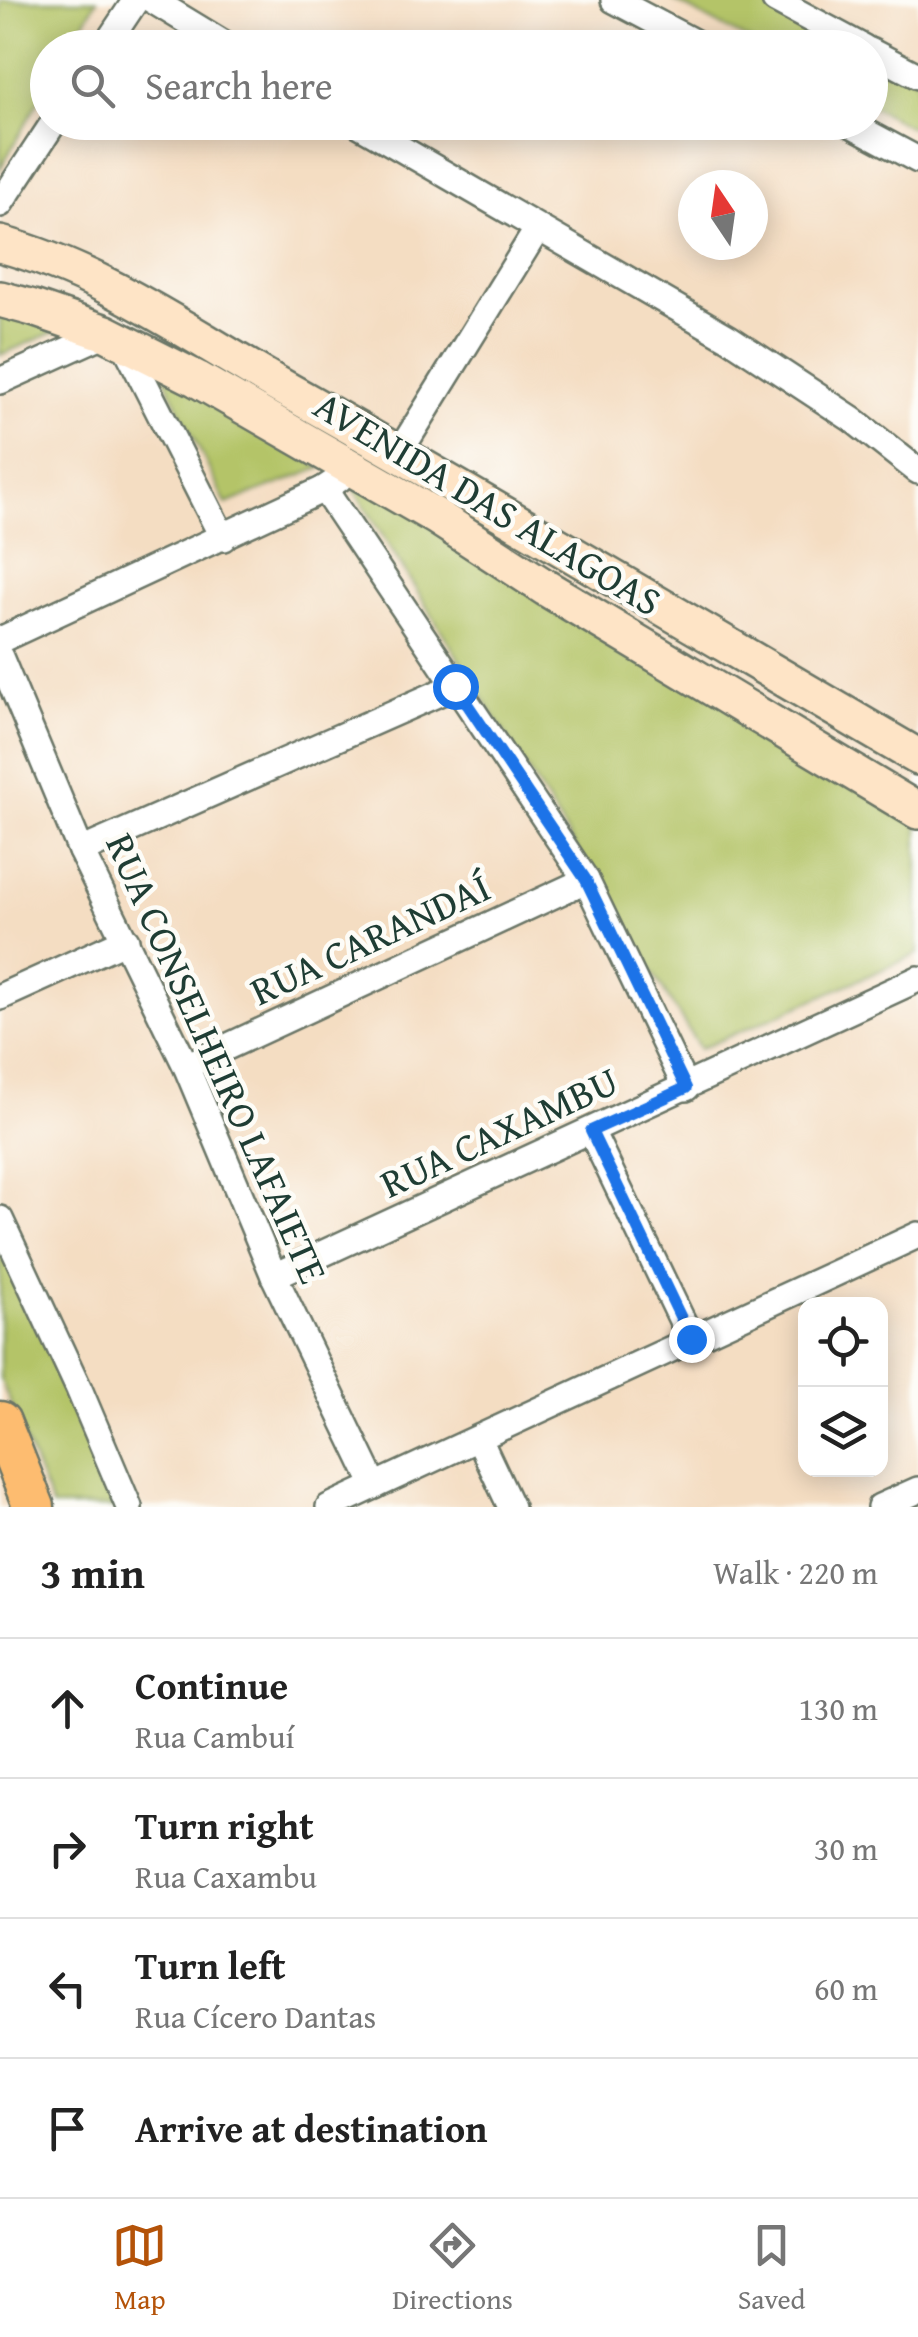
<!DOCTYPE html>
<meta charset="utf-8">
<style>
body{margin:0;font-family:"Gentium Book Plus",serif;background:#f2f2f2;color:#222}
.controls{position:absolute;right:30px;bottom:30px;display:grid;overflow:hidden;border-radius:20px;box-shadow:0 5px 25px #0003}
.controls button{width:90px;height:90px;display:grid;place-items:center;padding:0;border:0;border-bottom:2px solid #e0e0e0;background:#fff;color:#222;font:50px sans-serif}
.compass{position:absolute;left:678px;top:170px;width:90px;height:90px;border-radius:50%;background:#fff;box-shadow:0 5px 25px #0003;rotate:347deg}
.stop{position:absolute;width:30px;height:30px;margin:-22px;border:8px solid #1a73e8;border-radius:50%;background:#fff}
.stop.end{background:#1a73e8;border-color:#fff;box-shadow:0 2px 10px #0008}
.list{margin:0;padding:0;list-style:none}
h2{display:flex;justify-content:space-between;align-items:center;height:130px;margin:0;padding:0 40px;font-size:42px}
h2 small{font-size:32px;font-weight:400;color:#767676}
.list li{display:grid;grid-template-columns:65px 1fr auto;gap:30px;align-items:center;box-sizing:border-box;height:140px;padding:0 40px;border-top:2px solid #e0e0e0}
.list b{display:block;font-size:38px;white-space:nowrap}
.list p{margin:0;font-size:32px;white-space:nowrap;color:#767676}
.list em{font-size:32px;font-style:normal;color:#767676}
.icon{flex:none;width:55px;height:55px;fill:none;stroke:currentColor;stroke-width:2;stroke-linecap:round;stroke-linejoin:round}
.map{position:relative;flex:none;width:918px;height:1507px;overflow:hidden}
.search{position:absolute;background:#fff;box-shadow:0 5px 25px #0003;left:30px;right:30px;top:30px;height:110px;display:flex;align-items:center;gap:25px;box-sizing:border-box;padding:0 35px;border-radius:55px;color:#767676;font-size:38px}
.sheet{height:690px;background:#fff}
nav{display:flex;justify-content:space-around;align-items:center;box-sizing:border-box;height:140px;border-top:2px solid #e0e0e0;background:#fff;font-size:28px;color:#767676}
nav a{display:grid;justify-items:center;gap:5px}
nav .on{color:#b45309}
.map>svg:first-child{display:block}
.green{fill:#b4c467;stroke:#6a804e;stroke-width:2.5}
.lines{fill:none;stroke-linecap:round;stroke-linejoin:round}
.street-casing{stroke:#6a7566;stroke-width:30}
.secondary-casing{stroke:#6a7566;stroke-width:40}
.primary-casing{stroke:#6a7566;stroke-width:45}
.street{stroke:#fff;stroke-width:25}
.secondary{stroke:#fee4c6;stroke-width:35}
.primary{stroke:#fdbc70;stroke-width:40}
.route{stroke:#1a73e8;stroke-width:12}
.labels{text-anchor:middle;stroke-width:9;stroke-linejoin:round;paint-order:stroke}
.street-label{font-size:40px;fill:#1f3d34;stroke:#fdfcf7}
</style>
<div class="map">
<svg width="918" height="1507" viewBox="0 0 918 1507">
<rect width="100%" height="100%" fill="#fdfcf7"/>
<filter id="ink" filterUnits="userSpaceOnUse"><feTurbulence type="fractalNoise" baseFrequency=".01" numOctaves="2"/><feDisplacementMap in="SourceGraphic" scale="20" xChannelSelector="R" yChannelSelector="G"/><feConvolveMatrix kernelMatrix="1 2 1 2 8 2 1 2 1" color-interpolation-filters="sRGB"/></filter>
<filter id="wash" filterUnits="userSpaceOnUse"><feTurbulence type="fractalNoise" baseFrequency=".0048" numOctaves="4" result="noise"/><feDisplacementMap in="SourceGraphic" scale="40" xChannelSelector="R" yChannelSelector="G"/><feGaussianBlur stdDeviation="2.25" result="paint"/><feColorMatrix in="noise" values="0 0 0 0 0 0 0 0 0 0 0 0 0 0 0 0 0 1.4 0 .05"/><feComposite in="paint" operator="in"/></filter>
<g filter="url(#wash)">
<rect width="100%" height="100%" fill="#f4ddc2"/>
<g class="green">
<polygon points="0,0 97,0 70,47 48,48 47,86 0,169"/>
<polygon points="672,0 765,0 856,47 761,47"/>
<polygon points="870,55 918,80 918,131 871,106"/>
<polygon points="0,306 75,323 0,355"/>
<polygon points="162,373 321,468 226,504"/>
<polygon points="360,478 918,815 918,954 700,1049 355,491"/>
<polygon points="0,1239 121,1507 52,1507 0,1378"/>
</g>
</g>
<g filter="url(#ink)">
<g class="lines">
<defs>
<g id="street">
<polyline points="152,0 231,48"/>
<polyline points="614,0 705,48"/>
<polyline points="775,0 864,48"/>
<polyline points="104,48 136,0"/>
<polyline points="870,51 918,76"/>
<polyline points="355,122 729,338 852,419 918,471"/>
<polyline points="847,122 918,160"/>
<polyline points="0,204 54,122"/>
<polyline points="122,339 223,538"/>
<polyline points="0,381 106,333"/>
<polyline points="399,453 538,228"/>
<polyline points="324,489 586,880 686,1088"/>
<polyline points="0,640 324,489 339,479"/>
<polyline points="0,657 81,851 186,1066 274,1276 375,1486"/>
<polyline points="81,851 455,686"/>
<polyline points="0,997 126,940"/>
<polyline points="186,1066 586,880"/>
<polyline points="591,1131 691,1339"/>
<polyline points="0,1219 79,1389 129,1507"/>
<polyline points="274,1276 918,979"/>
<polyline points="479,1439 511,1507"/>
<polyline points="329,1507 918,1235"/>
<polyline points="880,1507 918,1490"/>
</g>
<g id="secondary">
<path d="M 0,244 C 108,273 199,341 296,395 C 505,513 711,636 918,757"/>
<polyline points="0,299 33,308 106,333 197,379 437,517 546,588 918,811"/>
</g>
<polyline id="primary" points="0,1422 34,1507"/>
</defs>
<use href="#street" class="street-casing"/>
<use href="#secondary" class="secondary-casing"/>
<use href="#primary" class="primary-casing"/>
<use href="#street" class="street"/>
<use href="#secondary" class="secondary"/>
<use href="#primary" class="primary"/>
</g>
</g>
<g class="lines" filter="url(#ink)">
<polyline class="route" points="455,686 586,880 686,1088 591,1131 691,1339"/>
</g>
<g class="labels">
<g class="street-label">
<text transform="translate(488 503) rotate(31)" y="14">AVENIDA DAS ALAGOAS</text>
<text transform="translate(370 939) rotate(-25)" y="14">RUA CARANDAÍ</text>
<text transform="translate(217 1058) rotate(66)" y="14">RUA CONSELHEIRO LAFAIETE</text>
<text transform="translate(499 1132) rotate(-25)" y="14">RUA CAXAMBU</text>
</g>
</g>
</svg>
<div class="controls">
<button><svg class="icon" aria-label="locate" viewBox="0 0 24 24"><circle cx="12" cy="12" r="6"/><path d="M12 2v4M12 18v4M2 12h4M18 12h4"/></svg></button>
<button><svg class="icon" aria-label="layers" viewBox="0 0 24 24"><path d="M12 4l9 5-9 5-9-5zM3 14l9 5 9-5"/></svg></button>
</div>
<svg class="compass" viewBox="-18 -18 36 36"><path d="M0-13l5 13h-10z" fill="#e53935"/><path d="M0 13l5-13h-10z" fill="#767676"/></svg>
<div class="stop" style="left:455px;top:686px"></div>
<div class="stop end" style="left:691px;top:1339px"></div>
<div class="search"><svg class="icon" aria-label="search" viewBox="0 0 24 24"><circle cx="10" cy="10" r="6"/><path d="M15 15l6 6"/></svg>Search here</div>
</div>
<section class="sheet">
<h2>3 min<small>Walk · 220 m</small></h2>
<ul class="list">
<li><svg class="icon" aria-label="ahead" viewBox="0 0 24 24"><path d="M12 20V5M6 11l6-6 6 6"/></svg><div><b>Continue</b><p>Rua Cambuí</p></div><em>130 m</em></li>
<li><svg class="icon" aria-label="right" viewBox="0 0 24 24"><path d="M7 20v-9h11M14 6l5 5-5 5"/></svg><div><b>Turn right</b><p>Rua Caxambu</p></div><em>30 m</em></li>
<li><svg class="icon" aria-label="left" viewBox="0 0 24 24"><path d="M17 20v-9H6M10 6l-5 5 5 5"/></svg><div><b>Turn left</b><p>Rua Cícero Dantas</p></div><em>60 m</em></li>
<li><svg class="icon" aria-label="arrive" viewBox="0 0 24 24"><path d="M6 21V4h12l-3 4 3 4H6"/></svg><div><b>Arrive at destination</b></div></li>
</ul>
</section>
<nav>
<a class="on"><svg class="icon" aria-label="map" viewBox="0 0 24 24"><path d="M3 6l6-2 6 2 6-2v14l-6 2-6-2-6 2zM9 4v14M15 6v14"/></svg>Map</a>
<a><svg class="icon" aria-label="directions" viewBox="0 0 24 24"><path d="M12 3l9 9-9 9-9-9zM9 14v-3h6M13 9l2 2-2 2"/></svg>Directions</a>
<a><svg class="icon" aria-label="saved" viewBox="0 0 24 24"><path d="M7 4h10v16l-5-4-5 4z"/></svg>Saved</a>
</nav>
